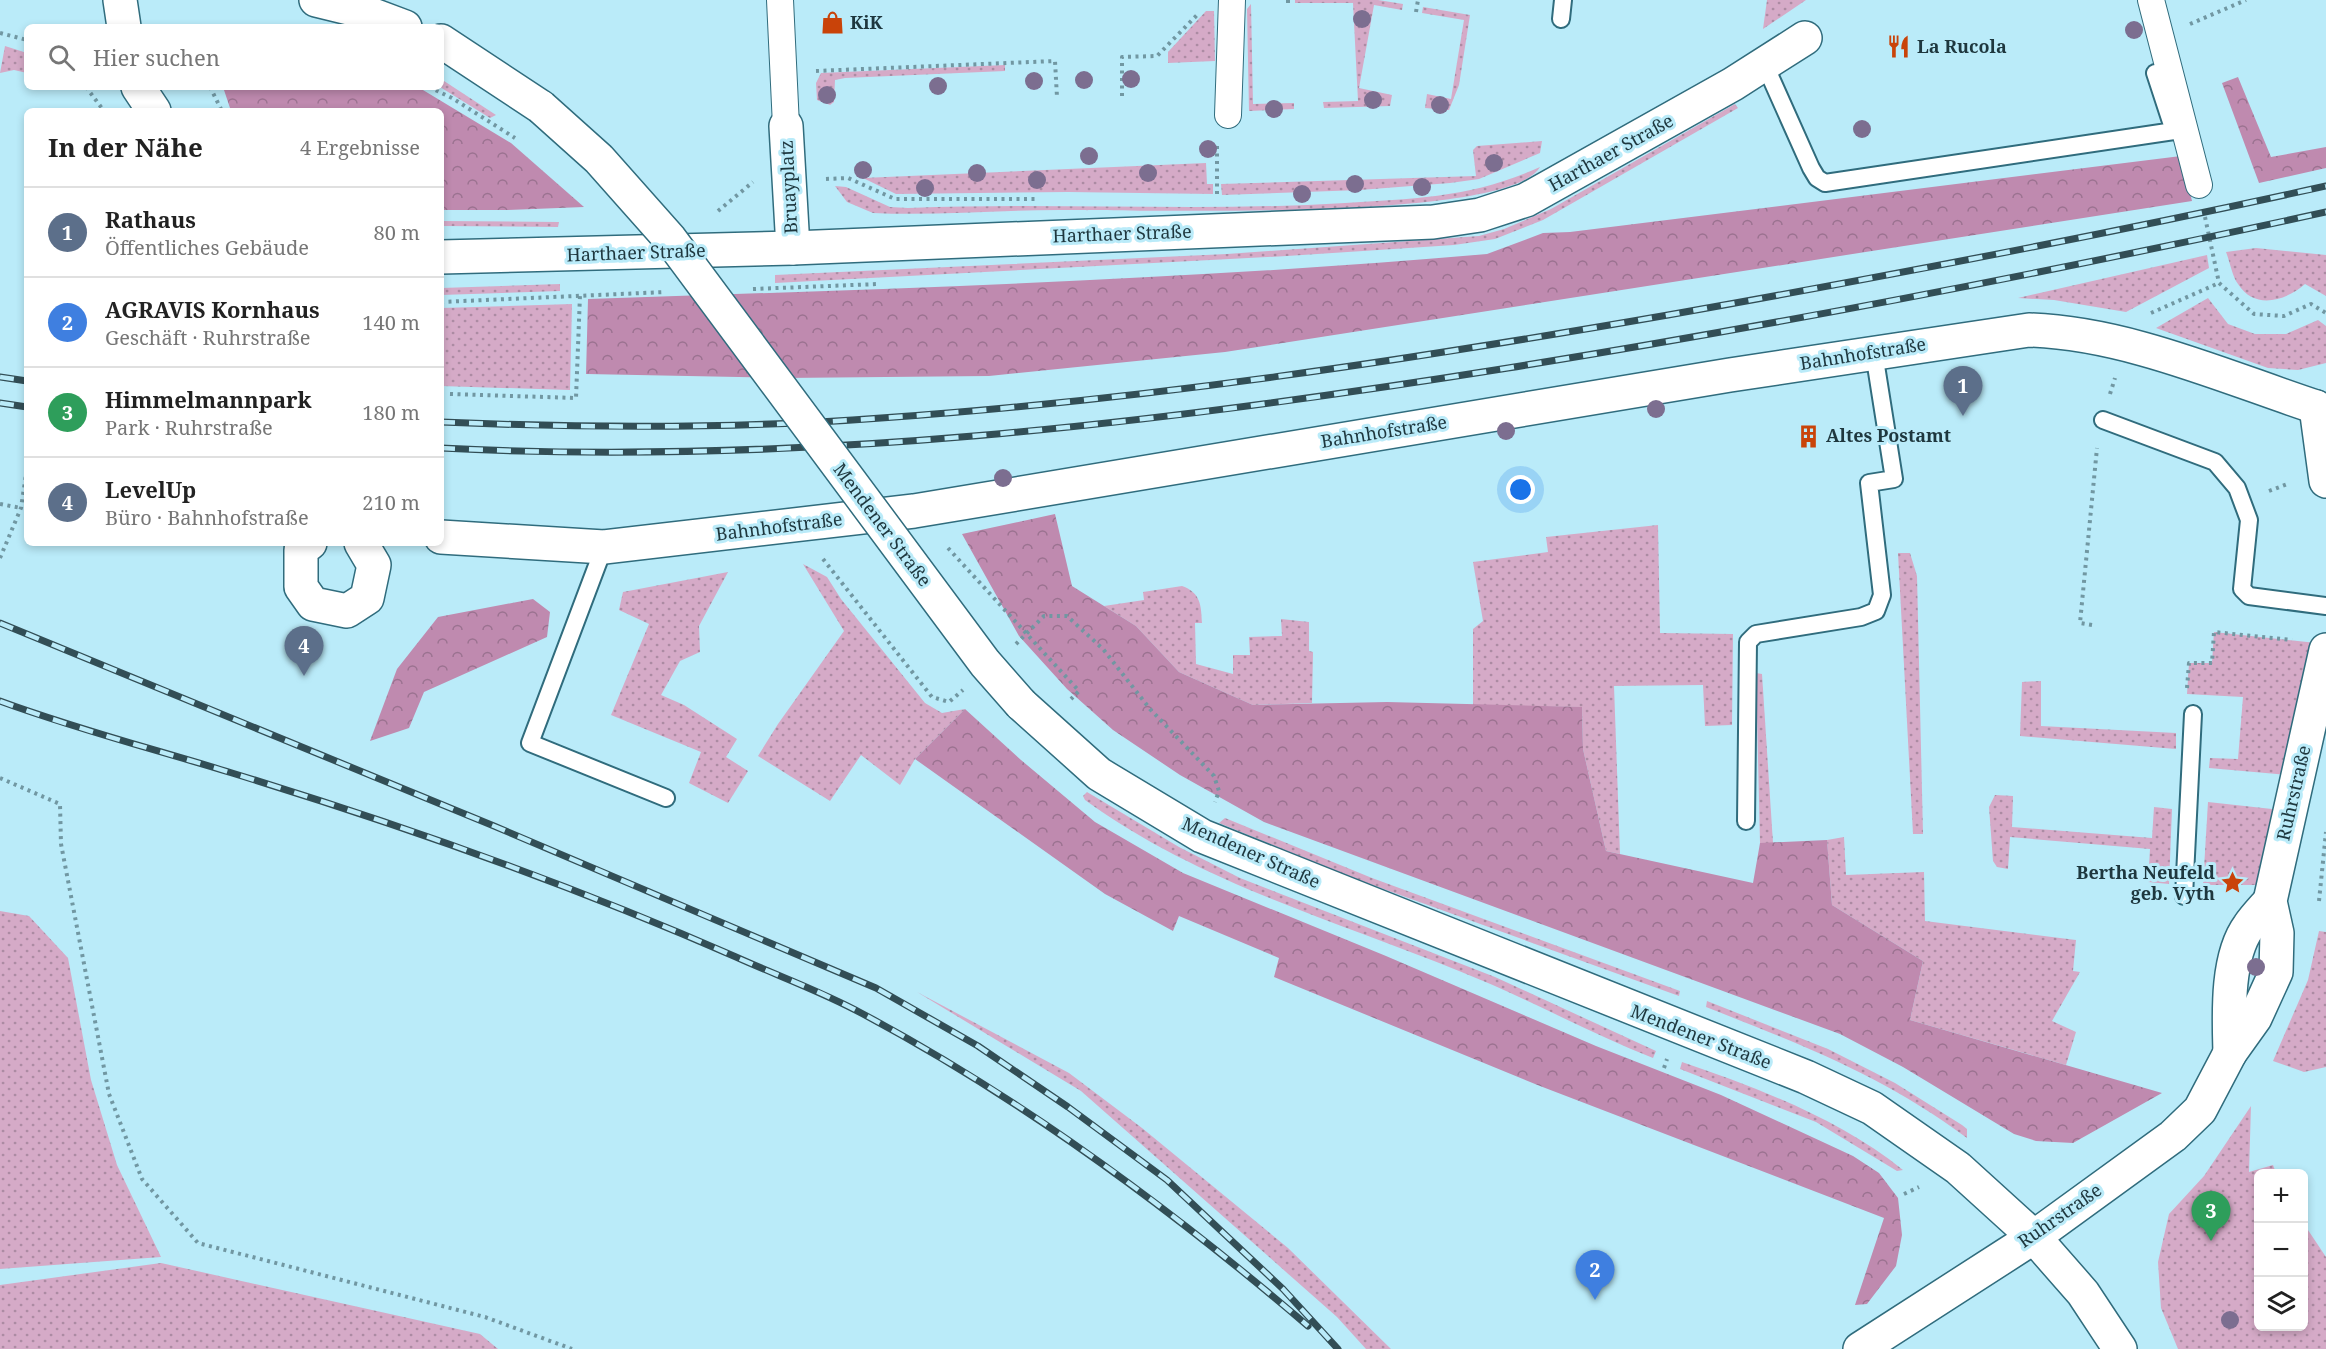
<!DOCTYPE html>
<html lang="de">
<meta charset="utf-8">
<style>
body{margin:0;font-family:"Noto Serif",serif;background:#f2f2f2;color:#222}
.controls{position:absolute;right:18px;bottom:18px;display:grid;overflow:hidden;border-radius:9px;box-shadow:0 3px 9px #0003}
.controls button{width:54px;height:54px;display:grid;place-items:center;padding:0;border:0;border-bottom:2px solid #e0e0e0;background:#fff;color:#222;font:30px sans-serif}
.you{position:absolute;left:1521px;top:490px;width:21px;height:21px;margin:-15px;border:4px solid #fff;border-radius:50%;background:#1a73e8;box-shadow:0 0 0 9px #1a73e833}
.badge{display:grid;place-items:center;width:39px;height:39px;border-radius:50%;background:#c94309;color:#fff;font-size:20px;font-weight:700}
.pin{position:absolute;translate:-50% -50px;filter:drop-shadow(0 2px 3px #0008)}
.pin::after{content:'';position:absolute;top:32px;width:21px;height:18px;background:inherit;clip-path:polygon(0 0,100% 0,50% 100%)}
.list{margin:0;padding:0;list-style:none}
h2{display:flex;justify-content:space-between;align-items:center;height:78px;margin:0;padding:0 24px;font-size:26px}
h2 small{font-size:20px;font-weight:400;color:#767676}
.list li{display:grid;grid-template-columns:39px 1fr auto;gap:18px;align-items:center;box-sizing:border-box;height:90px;padding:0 24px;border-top:2px solid #e0e0e0}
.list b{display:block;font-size:22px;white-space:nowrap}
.list p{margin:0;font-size:20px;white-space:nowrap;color:#767676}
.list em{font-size:20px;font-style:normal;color:#767676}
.icon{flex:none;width:33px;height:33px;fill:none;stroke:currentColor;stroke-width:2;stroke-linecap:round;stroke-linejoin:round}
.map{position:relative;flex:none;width:2326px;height:1349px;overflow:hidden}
.search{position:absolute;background:#fff;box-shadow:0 3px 9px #0003;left:24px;top:24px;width:420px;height:66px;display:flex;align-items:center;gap:15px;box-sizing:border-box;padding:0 21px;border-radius:9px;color:#767676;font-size:22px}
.panel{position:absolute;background:#fff;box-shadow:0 3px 9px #0003;left:24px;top:108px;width:420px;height:438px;border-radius:9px}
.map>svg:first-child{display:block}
.green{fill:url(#green-dots)}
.forest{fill:url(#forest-crowns)}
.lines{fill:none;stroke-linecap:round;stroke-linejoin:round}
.service-casing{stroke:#306c7d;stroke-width:20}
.pedestrian-casing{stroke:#306c7d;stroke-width:28}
.minor-casing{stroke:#306c7d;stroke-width:36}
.secondary-casing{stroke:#306c7d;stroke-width:36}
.path{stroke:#7197a2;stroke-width:4;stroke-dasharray:3 4.5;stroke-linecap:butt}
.service{stroke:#fff;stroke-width:16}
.pedestrian{stroke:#fff;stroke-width:26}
.minor{stroke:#fff;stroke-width:33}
.secondary{stroke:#fff;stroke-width:33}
.rail-casing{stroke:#324e56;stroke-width:7}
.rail{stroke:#baebf9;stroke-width:4.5;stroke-dasharray:14;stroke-linecap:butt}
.secondary-bridge-casing{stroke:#306c7d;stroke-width:36;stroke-linecap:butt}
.secondary-bridge{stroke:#fff;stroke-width:33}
.tree{fill:#7c6e90}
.labels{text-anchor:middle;stroke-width:6;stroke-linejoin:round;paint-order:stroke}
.poi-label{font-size:18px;font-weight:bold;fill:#1e373e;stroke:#baebf9;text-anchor:start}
.street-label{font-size:18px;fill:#1e373e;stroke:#baebf9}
</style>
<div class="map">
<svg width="2326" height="1349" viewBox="0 0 2326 1349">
<defs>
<pattern id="green-dots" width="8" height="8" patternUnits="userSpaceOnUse" patternTransform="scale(1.5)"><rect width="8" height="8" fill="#d5aac7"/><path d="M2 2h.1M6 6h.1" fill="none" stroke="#ac8ba3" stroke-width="1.8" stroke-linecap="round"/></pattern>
<pattern id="forest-crowns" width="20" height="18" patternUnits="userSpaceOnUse" patternTransform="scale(1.5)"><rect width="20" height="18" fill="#bf8aaf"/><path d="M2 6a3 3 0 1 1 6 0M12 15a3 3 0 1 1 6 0" fill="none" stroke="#9b7290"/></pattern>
</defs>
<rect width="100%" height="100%" fill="#baebf9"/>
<g class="green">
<polygon points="1295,0 1378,0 1403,4 1402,10 1374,5 1359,88 1392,95 1390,106 1324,108 1323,102 1358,101 1353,3 1295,3"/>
<polygon points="1767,0 1806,0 1763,29"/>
<polygon points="1251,4 1253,104 1294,103 1294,109 1249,111 1247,9"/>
<polygon points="1423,7 1470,15 1459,85 1449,110 1425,108 1427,94 1451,99 1464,20 1422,13"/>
<polygon points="1206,11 1214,11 1215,61 1168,63 1168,52"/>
<polygon points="5,46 27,53 27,73 14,70 0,73"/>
<polygon points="1005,65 1005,71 845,78 835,80 834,102 830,105 817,100 816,83 821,73"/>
<polygon points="441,79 496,115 490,118 440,87"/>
<polygon points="1735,104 1738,108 1543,220 1495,239 1454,245 1287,256 775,283 775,275 1227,254 1479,236 1504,229 1551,209"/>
<polygon points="1542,141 1540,153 1479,179 1450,183 1360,190 1222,195 1221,184 1476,176 1473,150 1477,146"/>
<polygon points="1206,163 1207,184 1213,184 1213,194 1068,192 896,194 863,178"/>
<path d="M 1540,167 C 1508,223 1131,209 1059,210 C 997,210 934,216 873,213 L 847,202 L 835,186 L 846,187 L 890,207 L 908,208 C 1054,202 1199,212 1345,203 C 1415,199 1475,197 1540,167 Z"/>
<polygon points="441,221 559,222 558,227 441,226"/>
<path d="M 2256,248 L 2326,255 L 2326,296 L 2305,284 C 2287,300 2255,311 2238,284 C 2232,276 2230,262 2226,252 Z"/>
<polygon points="2207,255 2209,268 2126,312 2054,300 2018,298"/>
<polygon points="560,284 560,291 441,295 441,288"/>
<polygon points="2208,298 2228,324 2255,334 2286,334 2318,320 2326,326 2326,363 2298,370 2268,368 2156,328"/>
<polygon points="572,304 570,390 441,386 441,308"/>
<polygon points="1658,525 1660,633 1733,634 1732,725 1705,726 1703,685 1614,686 1620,854 1606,851 1583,749 1582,707 1473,706 1473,629 1483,621 1473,562 1548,552 1546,537"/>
<polygon points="1898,553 1910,553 1917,576 1923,834 1913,834"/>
<polygon points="803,564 827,577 841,599 925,703 942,713 965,709 915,759 900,785 861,755 830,801 758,756 778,724 844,631"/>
<polygon points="728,572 699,626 700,652 680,661 661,695 684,705 737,739 726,757 748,771 728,803 689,783 701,752 611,715 649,624 619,610 623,592"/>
<path d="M 1182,586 C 1201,593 1201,605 1202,623 L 1195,623 L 1196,664 L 1233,674 L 1233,655 L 1250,655 L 1249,637 L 1282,636 L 1281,619 L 1309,622 L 1309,651 L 1313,652 L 1312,703 L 1253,705 L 1179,672 L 1136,626 L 1104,606 L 1144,600 L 1143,592 Z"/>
<polygon points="2214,632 2326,644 2298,776 2209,768 2210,758 2238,759 2243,697 2187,694 2189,663 2212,663"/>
<polygon points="1756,673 1762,674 1773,843 1760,843"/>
<polygon points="2041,681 2041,726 2176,733 2176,749 2020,736 2022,682"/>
<path d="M 1087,792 L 1179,847 L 1240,878 L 1495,977 L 1656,1051 L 1653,1058 C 1587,1032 1525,997 1459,971 C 1331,919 1198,882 1085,800 L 1083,796 Z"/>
<polygon points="1995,795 2013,796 2012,827 2152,838 2154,807 2172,809 2169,884 2148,882 2150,849 2010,837 2008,869 1997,867 1993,861 1989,807"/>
<polygon points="2208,802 2291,811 2273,885 2203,885"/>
<polygon points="1225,818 1372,878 1680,991 1679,996 1353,878 1219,823"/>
<polygon points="1844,837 1846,875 1924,872 1925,921 2076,940 2073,971 2080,972 2052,1021 2076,1032 2066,1065 1910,1020 1923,961 1832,905 1827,840"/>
<polygon points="0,911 29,916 68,958 91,1080 117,1165 161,1257 0,1269"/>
<polygon points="2319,931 2326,932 2326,1067 2304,1072 2273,1061 2308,980"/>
<polygon points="917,992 1069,1073 1142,1128 1288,1248 1391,1349 1366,1349 1337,1317 1081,1091"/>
<path d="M 1707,1001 L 1828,1049 L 1895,1083 L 1962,1125 L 1967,1129 L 1967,1138 C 1882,1075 1802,1045 1706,1007 Z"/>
<path d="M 1682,1062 C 1758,1088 1840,1119 1903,1170 L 1897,1171 L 1816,1122 L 1680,1069 Z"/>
<polygon points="2251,1106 2249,1172 2273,1165 2276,1173 2258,1174 2258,1326 2304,1326 2304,1224 2326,1257 2326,1349 2178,1349 2161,1308 2158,1262 2169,1214 2204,1176"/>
<polygon points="161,1263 480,1334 498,1349 0,1349 0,1285"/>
</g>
<g class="forest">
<polygon points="2238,77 2271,157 2326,147 2326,168 2259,183 2222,83"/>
<polygon points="223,87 418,87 511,143 584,207 508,210 441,210 441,111 231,111"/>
<path d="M 2181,156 L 2192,201 L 1225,352 L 989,376 L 783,378 L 586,374 L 588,299 C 888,289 1188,280 1487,254 L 1543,233 L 1570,232 Z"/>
<polygon points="1055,514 1072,586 1136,626 1179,672 1253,705 1387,702 1582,707 1583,749 1606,851 1753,883 1760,843 1827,840 1832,905 1923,961 1910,1020 2162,1093 2073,1143 2036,1141 2014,1134 1903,1067 1840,1034 1264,822 1180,775 1113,730 1067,689 1019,636 962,534"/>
<polygon points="533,599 550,612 547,637 424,692 409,728 370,741 397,669 438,617"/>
<polygon points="965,709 1021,760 1095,822 1183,873 1386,956 1596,1046 1721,1095 1853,1156 1879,1173 1898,1198 1902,1235 1896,1266 1867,1304 1855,1305 1884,1218 1540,1086 1274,977 1279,958 1179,916 1173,931 1105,894 915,759"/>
</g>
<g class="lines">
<defs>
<g id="service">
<polyline points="1561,19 1563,0"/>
<polyline points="1765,65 1811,168 1817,178 1825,183 2174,131 2155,73"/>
<polyline points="2103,420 2215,462 2237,488 2249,520 2242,589 2249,596 2326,606"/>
<polyline points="604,547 530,743 666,798"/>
<polyline points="1746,821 1748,642 1756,634 1861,617 1876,611 1882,595 1869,483 1894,479 1874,353"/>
<polyline points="2184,896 2193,714"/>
</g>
<g id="pedestrian">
<polyline points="780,0 786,126"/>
<polyline points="2151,0 2199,185"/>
<polyline points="1228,115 1232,0"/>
</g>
<g id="minor">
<polyline points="120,0 124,27"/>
<polyline points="138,87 154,111"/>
<polyline points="786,126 793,248"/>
<polyline points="441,257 793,248 1433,222 1480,215 1526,200 1733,84 1805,38"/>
<polyline points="2316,407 2326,481"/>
<path d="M 441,537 L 604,547 L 914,511 L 1730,375 L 2029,330 C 2126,333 2225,377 2316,407"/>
<polyline points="310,543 301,550 301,587 313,604 347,611 367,598 374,565 361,543"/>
<path d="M 2230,1053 C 2229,1016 2226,957 2249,926 C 2255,917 2263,909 2270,901"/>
<polyline points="1860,1349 2034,1237 2173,1136 2200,1110 2230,1053 2255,1018 2276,972 2277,933 2270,901 2326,650"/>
</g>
<g id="secondary">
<polyline points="316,0 365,12 405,27"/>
<polyline points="441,41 541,107"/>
<polyline points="1021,704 1099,774 1202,836 1806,1077 1872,1108 1958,1168 2034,1237 2083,1293 2120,1349"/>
</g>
</defs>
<use href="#service" class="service-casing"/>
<use href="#pedestrian" class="pedestrian-casing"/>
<use href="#minor" class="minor-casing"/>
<use href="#secondary" class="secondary-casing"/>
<g class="path">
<polyline points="1288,0 1288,3"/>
<polyline points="1416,12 1418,0"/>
<polyline points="2190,24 2246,0"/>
<polyline points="0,33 27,40"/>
<polyline points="816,71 1055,61 1057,97"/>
<polyline points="86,87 104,111"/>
<polyline points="210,87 222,111"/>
<polyline points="429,87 452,98 515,138"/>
<polyline points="1122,96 1122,57 1157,56 1199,13"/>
<polyline points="1217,146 1217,195"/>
<polyline points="826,179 848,178 895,199 1039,199"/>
<polyline points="718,211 753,182"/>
<polyline points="2205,217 2219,283 2254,314 2284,316 2311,304 2326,313"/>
<polyline points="753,289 878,284"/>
<polyline points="441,302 665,292"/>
<polyline points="2151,313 2219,283"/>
<polyline points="450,394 576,398 580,295"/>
<polyline points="2110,394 2115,378"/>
<polyline points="2269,491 2290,483"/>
<polyline points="0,504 21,508"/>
<polyline points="948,548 1079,691 1071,699"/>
<polyline points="0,558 21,508 27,468"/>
<polyline points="823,559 932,697 949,702 963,690"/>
<polyline points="2092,625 2080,623 2097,448"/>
<polyline points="1016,644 1044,616 1067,616 1103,649 1150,709 1214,776 1219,791 1215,802"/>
<polyline points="2187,688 2189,663 2212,663 2214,632 2292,640"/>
<polyline points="0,778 60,804 61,844 109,1094 142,1179 198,1243 485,1317 572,1349"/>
<polyline points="2319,901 2326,832"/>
<polyline points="1664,1068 1667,1059"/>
<polyline points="1904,1194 1919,1187"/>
</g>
<use href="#service" class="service"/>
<use href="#pedestrian" class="pedestrian"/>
<use href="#minor" class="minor"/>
<use href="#secondary" class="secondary"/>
<defs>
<g id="rail">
<polyline points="0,377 27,381"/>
<polyline points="0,403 27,407"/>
<path d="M 441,422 C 588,428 735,429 881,418 C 1145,400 1408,360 1668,315 C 1888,276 2108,234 2326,186"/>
<path d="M 441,448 C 798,466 1156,424 1508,368 C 1782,324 2055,271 2326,212"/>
<polyline points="0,623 494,826 876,988 978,1046 1068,1107 1167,1180 1283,1289 1338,1349"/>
<path d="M 0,701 C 76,729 154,749 232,773 C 402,825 572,885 736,957 C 778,976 823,992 863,1014 C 1024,1100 1170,1208 1308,1326"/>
</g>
</defs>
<use href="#rail" class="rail-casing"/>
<use href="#rail" class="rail"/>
<defs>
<polyline id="secondary-bridge" points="541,107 599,159 670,239 985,663 1021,704"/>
</defs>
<use href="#secondary-bridge" class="secondary-bridge-casing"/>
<use href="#secondary-bridge" class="secondary-bridge"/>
</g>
<g class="tree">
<circle cx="1362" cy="19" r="9"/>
<circle cx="2134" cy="30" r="9"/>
<circle cx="1131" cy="79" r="9"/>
<circle cx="1084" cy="80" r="9"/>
<circle cx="1034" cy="81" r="9"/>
<circle cx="938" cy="86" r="9"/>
<circle cx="827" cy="95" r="9"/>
<circle cx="1373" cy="100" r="9"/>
<circle cx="1440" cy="105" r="9"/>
<circle cx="1274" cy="109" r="9"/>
<circle cx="1862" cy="129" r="9"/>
<circle cx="1208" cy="149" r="9"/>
<circle cx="1089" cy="156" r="9"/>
<circle cx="1494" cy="163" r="9"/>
<circle cx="863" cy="170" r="9"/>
<circle cx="977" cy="173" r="9"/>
<circle cx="1148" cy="173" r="9"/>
<circle cx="1037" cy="180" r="9"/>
<circle cx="1355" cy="184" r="9"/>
<circle cx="1422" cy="187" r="9"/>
<circle cx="925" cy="188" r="9"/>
<circle cx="1302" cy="194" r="9"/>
<circle cx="1656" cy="409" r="9"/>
<circle cx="1506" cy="431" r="9"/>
<circle cx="1003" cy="478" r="9"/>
<circle cx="2256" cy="967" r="9"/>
<circle cx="2230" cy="1320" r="9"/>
</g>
<defs>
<symbol id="shop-bare" viewBox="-9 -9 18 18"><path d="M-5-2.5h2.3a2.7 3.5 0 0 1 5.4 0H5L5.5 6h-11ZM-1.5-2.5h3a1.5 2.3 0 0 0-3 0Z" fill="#c94309" stroke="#baebf9" stroke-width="2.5" paint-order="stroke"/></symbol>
<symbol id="restaurant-bare" viewBox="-9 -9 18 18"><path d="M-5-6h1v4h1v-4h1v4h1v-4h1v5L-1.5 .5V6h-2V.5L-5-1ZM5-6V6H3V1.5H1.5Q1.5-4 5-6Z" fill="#c94309" stroke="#baebf9" stroke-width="2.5" paint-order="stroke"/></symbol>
<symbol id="building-bare" viewBox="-9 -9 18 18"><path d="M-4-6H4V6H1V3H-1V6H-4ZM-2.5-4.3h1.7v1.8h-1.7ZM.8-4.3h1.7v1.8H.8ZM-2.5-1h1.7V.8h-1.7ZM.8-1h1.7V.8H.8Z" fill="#c94309" stroke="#baebf9" stroke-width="2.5" paint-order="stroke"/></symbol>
<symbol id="sight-bare" viewBox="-9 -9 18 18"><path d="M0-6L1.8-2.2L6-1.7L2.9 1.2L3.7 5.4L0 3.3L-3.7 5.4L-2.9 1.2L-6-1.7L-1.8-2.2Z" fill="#c94309" stroke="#baebf9" stroke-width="2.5" paint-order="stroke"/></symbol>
</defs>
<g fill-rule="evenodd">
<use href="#shop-bare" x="816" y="6" width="33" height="33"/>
<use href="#restaurant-bare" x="1882" y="30" width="33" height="33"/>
<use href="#building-bare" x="1792" y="420" width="33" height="33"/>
<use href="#sight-bare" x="2216" y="866" width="33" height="33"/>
</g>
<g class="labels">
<g class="poi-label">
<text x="850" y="29">KiK</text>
<text x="1917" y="53">La Rucola</text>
<text x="1826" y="442">Altes Postamt</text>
<text x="2215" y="879" text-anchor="end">Bertha Neufeld<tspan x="2215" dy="21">geb. Vyth</tspan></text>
</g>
<g class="street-label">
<text transform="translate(1611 153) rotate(-29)" y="6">Harthaer Straße</text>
<text transform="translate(789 187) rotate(-93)" y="6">Bruayplatz</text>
<text transform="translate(1122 234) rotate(-2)" y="6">Harthaer Straße</text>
<text transform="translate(636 253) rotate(-2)" y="6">Harthaer Straße</text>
<text transform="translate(1863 354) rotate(-9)" y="6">Bahnhofstraße</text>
<text transform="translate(1384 432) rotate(-9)" y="6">Bahnhofstraße</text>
<text transform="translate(882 525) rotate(53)" y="6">Mendener Straße</text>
<text transform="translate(779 527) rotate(-7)" y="6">Bahnhofstraße</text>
<text transform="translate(2294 793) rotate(-77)" y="6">Ruhrstraße</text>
<text transform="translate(1251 853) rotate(24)" y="6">Mendener Straße</text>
<text transform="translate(1701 1037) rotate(21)" y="6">Mendener Straße</text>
<text transform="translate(2060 1216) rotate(-35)" y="6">Ruhrstraße</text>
</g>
</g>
</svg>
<div class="controls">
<button>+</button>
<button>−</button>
<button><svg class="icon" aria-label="layers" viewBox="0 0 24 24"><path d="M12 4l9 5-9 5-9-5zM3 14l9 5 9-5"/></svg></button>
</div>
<div class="you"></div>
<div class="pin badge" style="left:1963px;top:416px;background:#5c6f8a">1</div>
<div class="pin badge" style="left:1595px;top:1300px;background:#3f7fe0">2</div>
<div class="pin badge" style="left:2211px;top:1241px;background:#2e9e5b">3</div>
<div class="pin badge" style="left:304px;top:676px;background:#5c6f8a">4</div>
<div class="search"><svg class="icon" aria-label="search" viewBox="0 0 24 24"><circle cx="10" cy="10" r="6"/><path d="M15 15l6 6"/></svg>Hier suchen</div>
<section class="panel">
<h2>In der Nähe<small>4 Ergebnisse</small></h2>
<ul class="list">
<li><span class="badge" style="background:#5c6f8a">1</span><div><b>Rathaus</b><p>Öffentliches Gebäude</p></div><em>80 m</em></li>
<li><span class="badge" style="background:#3f7fe0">2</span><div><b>AGRAVIS Kornhaus</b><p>Geschäft · Ruhrstraße</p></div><em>140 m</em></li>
<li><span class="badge" style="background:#2e9e5b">3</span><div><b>Himmelmannpark</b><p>Park · Ruhrstraße</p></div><em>180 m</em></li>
<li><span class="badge" style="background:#5c6f8a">4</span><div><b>LevelUp</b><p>Büro · Bahnhofstraße</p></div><em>210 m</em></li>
</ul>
</section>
</div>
